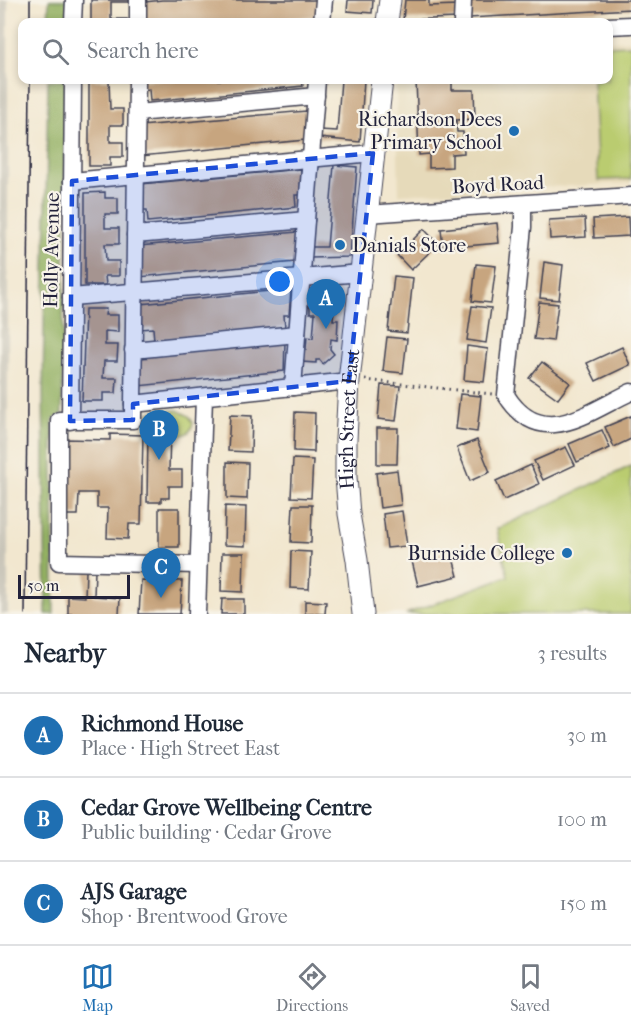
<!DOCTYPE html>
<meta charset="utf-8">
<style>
body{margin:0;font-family:"IM FELL French Canon",serif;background:#f6f6f7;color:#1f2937}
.scale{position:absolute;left:18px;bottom:15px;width:112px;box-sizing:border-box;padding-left:6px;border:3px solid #22223b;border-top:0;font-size:16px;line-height:21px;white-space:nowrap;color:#22223b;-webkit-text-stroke:4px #f7f3e8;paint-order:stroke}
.you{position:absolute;left:280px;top:282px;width:21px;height:21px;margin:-15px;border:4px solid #fff;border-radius:50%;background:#1a73e8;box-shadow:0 0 0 9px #1a73e833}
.badge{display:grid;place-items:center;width:39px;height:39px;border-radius:50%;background:#1f6fb2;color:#fff;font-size:20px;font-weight:700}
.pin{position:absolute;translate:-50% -50px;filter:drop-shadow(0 2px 3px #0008)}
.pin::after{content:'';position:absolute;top:32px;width:21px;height:18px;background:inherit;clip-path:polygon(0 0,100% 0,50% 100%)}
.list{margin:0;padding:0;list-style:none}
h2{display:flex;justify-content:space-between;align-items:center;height:78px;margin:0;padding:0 24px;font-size:26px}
h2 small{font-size:20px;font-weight:400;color:#747a83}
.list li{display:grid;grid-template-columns:39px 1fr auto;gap:18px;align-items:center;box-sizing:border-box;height:84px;padding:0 24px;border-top:2px solid #e0e1e3}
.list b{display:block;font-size:22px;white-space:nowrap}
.list p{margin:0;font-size:20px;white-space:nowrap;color:#747a83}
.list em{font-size:20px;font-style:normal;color:#747a83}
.icon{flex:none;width:33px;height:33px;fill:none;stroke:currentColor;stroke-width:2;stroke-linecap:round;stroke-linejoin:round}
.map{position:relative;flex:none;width:631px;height:614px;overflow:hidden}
.search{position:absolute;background:#fff;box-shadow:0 3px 9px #0003;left:18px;right:18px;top:18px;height:66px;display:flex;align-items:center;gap:15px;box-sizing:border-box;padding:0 21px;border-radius:12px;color:#747a83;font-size:22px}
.sheet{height:330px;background:#fff}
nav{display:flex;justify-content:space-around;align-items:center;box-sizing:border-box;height:84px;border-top:2px solid #e0e1e3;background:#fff;font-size:16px;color:#747a83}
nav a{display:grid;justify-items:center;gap:3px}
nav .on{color:#1f6fb2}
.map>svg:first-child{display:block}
.built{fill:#e6daba}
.industrial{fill:#c8c4b8}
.green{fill:#bacc6f;stroke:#6e7755;stroke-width:1.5}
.forest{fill:#93b062;stroke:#5a694e;stroke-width:1.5}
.building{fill:#c7a57f}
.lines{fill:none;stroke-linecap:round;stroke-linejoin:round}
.minor-casing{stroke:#414051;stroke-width:19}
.major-casing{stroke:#414051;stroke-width:23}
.path{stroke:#414051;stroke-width:3;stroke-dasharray:1.5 4.5;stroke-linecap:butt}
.minor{stroke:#fff;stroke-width:16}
.major{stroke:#fff;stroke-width:21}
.tram{stroke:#22223b;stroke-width:1.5}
.marked{fill:#1d4ed8;fill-opacity:0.2;stroke:#1d4ed8;stroke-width:4.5;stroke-dasharray:12 8;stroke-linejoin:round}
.poi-dot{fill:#1f6fb2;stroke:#f7f3e8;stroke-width:2}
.labels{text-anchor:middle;stroke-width:4.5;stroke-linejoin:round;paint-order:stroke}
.poi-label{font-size:20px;fill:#22223b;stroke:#f7f3e8;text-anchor:end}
.street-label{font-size:20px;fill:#22223b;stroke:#f7f3e8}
</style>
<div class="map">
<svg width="631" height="614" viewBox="0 0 631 614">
<rect width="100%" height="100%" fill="#f7f3e8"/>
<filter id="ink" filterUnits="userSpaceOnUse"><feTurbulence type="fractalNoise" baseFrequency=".0167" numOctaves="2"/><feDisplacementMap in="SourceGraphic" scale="12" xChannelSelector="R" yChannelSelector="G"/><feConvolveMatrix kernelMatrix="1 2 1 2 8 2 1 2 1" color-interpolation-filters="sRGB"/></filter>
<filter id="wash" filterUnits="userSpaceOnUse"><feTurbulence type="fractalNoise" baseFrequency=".008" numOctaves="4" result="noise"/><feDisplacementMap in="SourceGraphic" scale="24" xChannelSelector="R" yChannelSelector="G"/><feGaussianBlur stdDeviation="1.35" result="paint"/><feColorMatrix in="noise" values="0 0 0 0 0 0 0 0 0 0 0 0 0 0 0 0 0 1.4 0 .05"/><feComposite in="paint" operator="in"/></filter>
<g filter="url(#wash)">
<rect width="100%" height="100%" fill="#f2e7cf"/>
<polygon class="built" points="631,40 631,183 399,194 396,80 608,80 609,41"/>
<rect class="industrial" x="0" y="0" width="8" height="614"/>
<g class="green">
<polygon points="631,45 631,179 598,180 593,80 608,80 609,46"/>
<path d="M 177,410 L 189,416 L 193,423 C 191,433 186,435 177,436 L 170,432 L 148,431 L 149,413 Z"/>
<polygon points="631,466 631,614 406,614 508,576 497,529"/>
</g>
<g class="forest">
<polygon points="49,0 69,0 68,22 48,22"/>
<polygon points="48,80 67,80 62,414 53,420 54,614 46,614 43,390"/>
</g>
<g id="blocks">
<g class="building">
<polygon points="91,0 130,0 130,2 111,2 111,19 127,19 127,22 91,22"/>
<polygon points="162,0 320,0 319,16 246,22 145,22 145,2"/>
<polygon points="348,0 373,0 372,13 347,11"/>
<polygon points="405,0 429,0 429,6 458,5 458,18 403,20"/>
<polygon points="468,0 631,0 631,9 469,18"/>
<polygon points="89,80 109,80 110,109 123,109 123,125 110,125 110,142 123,142 123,157 110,157 110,166 89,166"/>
<polygon points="143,80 302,80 303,86 150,101 149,89 142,90"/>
<polygon points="341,80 364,80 360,142 319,138 319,130 337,131"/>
<polygon points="416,80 452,80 452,90 474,90 475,119 456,120 457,132 463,132 464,153 452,154 452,167 429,168 429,154 419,155"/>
<polygon points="306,111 305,140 141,156 141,126"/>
<polygon points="334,165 357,167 350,257 310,258 311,247 327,247"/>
<polygon points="301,169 300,195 295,195 296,207 148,222 147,210 140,210 141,184"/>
<polygon points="105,192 105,198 118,198 118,214 105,214 105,228 119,228 119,244 105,244 106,261 119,261 119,276 105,276 106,285 85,285 85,193"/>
<polygon points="628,217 629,236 594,238 593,219"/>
<polygon points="585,218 586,237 550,239 549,220"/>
<polygon points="497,223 499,243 443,248 441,229"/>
<polygon points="424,229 438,244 411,270 397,255"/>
<polygon points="297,232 295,262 139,277 139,246"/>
<polygon points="544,262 563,265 559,300 540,298"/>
<polygon points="476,264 496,266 491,303 472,301"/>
<polygon points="394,276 413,278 407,333 388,331"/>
<polygon points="291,289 289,315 284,315 285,327 154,340 153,328 140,329 140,304"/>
<polygon points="307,289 324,290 324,297 329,291 339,302 334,307 333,320 338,320 337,340 331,339 330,349 334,354 323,364 320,360 316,360 316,363 302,362 303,349 306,349 307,337 313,338 315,313 310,313 310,306 305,306"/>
<polygon points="539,302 558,304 553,341 534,339"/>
<polygon points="472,306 491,308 486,343 467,340"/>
<polygon points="85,309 106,309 105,315 118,315 118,332 105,331 105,345 118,345 117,361 104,361 103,378 117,378 116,393 103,393 103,401 82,401"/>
<polygon points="387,337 407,339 403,373 383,371"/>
<polygon points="285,341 284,371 138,386 138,356"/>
<polygon points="467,346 488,349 484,382 464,380"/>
<polygon points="622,347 630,365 596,381 587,363"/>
<polygon points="542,362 570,383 558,399 529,378"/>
<polygon points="381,385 400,386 396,421 378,419"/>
<polygon points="460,394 481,396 477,432 456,429"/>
<polygon points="295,412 315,413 314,452 294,451"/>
<polygon points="230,415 252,416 251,452 228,451"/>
<polygon points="631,416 631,439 614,447 605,427"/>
<polygon points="377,428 398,428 397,464 377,464"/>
<polygon points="602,430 610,448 577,462 569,444"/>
<polygon points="148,431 170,432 169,470 182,470 182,486 169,486 169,498 161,498 161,502 147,502"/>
<polygon points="110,434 143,435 141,524 129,524 128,539 107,538 108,508 97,508 97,493 79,493 78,515 61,515 63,439 110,440"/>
<polygon points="477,440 490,472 470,481 457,448"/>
<polygon points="566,447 575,465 543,480 534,461"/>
<polygon points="293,459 313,460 311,498 291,497"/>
<polygon points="227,462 248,463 247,499 227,498"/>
<polygon points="531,465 539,484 504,500 496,481"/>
<polygon points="397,470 401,505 380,508 376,473"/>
<polygon points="293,505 312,505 311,543 291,542"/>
<polygon points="225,506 246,507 245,546 224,545"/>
<rect x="159" y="508" width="20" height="39"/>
<polygon points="402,511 407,546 387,548 383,514"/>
<polygon points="291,551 311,552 309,589 290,588"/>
<polygon points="451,551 458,576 418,586 412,561"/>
<polygon points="222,553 244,553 243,592 221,591"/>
<polygon points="86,571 95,571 94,596 120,598 119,614 68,614 68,596 85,597"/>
<polygon points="141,580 182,581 180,614 139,614"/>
<polygon points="222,599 244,599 244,614 221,614"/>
<polygon points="305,601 326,602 325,614 305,614"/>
</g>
</g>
</g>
<g filter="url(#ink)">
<use href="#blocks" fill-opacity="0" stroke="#414051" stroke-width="1.5"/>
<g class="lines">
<defs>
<g id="minor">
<polyline points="73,22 74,0"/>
<polyline points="138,22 138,0"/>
<polyline points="322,22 324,0"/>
<polyline points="462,22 463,0"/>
<polyline points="608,26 631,25"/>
<polyline points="137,113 316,96"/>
<polyline points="72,181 373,153"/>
<path d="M 523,204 L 523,227 L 506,395 C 541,451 586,413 631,392"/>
<polyline points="367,214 631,196"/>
<polyline points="135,235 306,220"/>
<polyline points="71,297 361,273"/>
<polyline points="133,350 297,334"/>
<polyline points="293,387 317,80"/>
<polyline points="133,404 137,80"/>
<polyline points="70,421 73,80"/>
<polyline points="198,565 59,562 59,420 133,420 133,404 349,381"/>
<polyline points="197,614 204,397"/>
</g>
<g id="major">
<polyline points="387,22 390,0"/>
<path id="s1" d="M 363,614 L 357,560 L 349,514 L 346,477 L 346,440 L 349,381 L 382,80"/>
</g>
</defs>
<use href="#minor" class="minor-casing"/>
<use href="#major" class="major-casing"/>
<polyline class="path" points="365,380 492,394"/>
<use href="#minor" class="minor"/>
<use href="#major" class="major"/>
<g class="tram">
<polyline points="30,22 30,0"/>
<polyline points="25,614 30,80"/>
</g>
</g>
</g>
<path class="marked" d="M 373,153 L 349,381 L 133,404 L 133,420 L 70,421 L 72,181 Z"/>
<g class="poi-dot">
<circle cx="514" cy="131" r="6"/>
<circle cx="340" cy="245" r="6"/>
<circle cx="567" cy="553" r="6"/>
</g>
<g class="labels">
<g class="poi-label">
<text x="502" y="126">Richardson Dees<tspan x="502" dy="23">Primary School</tspan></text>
<text x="352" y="252" text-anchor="start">Danials Store</text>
<text x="555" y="560">Burnside College</text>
</g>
<g class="street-label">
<text transform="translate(498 184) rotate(-3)" y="7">Boyd Road</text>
<text transform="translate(51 250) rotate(-89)" y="7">Holly Avenue</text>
<text dy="7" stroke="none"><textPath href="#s1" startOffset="196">High Street East</textPath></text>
</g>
</g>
</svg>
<div class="scale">50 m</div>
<div class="you"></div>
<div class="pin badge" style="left:326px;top:329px">A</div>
<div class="pin badge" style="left:159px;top:460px">B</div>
<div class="pin badge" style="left:161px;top:598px">C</div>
<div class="search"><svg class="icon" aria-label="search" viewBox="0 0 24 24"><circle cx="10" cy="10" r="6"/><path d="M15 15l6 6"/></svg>Search here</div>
</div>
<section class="sheet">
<h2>Nearby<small>3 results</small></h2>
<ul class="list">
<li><span class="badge">A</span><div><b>Richmond House</b><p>Place · High Street East</p></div><em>30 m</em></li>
<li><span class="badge">B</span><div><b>Cedar Grove Wellbeing Centre</b><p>Public building · Cedar Grove</p></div><em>100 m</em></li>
<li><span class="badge">C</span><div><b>AJS Garage</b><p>Shop · Brentwood Grove</p></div><em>150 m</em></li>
</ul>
</section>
<nav>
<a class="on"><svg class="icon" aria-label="map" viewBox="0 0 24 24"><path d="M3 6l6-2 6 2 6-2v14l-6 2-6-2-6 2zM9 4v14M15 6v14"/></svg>Map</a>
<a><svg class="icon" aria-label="directions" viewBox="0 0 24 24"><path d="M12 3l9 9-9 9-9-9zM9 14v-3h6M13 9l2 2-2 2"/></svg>Directions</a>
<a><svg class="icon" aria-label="saved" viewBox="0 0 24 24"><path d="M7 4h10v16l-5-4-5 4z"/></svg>Saved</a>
</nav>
